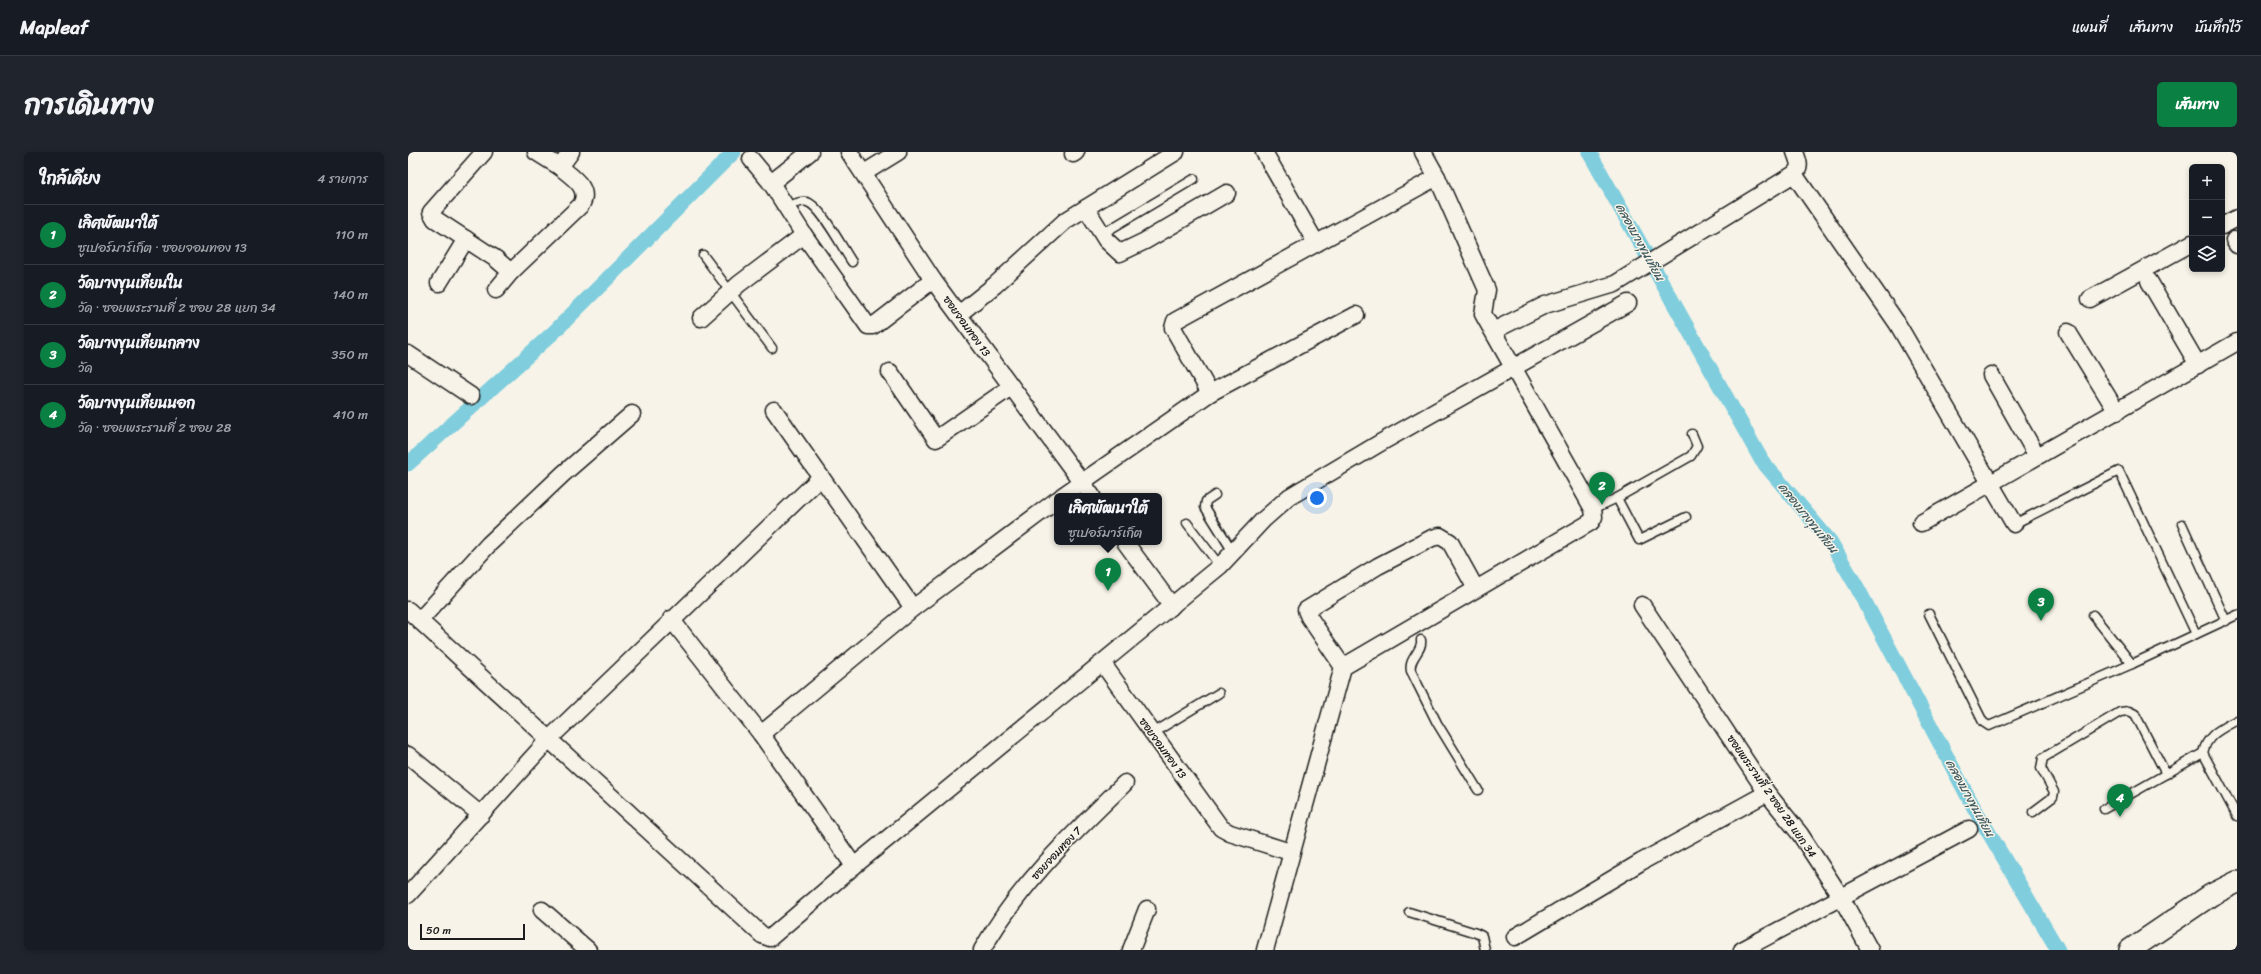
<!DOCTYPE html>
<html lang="th">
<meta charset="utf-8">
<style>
body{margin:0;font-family:Sriracha,"Playpen Sans Thai",sans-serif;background:#20242c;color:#f1f3f6}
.controls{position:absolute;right:12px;top:12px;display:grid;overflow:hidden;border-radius:6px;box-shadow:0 2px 6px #0003}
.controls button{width:36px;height:36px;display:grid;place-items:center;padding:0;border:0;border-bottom:1px solid #363941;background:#171b24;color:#f1f3f6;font:20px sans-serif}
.scale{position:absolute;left:12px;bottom:10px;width:105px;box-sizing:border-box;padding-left:4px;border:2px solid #1c1c1c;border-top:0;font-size:11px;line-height:14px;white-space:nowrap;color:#1c1c1c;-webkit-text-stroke:3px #f7f3e8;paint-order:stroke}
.you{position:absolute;left:909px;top:346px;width:14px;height:14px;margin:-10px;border:3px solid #fff;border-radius:50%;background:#1a73e8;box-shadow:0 0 0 6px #1a73e833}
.badge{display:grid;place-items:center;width:26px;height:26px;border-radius:50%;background:#0b8043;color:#fff;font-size:13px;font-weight:700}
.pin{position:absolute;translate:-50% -33px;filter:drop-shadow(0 1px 2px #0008)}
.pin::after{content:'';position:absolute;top:21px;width:14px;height:12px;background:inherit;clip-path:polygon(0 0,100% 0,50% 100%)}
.popup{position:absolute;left:646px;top:341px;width:108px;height:52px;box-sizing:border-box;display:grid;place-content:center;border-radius:6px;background:#171b24;filter:drop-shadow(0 1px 3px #0005);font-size:13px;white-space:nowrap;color:#9ea1a6}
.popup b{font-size:15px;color:#f1f3f6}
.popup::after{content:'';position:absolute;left:50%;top:100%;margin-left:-8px;border:8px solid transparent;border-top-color:#171b24}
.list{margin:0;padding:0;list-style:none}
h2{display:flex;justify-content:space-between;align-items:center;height:52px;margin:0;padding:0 16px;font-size:17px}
h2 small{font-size:13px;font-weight:400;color:#9ea1a6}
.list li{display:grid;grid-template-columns:26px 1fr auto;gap:12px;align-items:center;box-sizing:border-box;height:60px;padding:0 16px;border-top:1px solid #363941}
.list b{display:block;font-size:15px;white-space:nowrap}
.list p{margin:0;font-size:13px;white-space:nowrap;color:#9ea1a6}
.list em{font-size:13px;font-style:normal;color:#9ea1a6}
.icon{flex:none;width:22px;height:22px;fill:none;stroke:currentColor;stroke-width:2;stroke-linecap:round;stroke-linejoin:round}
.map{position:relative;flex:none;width:1829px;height:798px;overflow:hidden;border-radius:6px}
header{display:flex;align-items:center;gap:24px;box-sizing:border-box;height:56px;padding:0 20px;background:#171b24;border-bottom:1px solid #363941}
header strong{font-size:19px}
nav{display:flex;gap:22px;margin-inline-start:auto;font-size:14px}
.intro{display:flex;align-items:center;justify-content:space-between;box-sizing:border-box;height:96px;padding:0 24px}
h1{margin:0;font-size:28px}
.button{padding:10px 18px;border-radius:6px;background:#0b8043;color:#fff;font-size:14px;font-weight:700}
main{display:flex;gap:24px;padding:0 24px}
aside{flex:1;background:#171b24;border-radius:6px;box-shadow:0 2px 6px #0003}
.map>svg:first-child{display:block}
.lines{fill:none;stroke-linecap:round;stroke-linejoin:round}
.canal{stroke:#7fcddd;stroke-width:15}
.service-casing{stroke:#1c1c1c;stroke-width:11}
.minor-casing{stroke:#1c1c1c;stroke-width:19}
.tertiary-casing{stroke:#1c1c1c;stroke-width:24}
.service{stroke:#f7f3e8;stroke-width:8}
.minor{stroke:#f7f3e8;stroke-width:16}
.tertiary{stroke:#f7f3e8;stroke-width:21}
.labels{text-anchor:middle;stroke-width:3;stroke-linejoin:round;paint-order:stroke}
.street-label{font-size:11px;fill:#1c1c1c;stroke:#f7f3e8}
.water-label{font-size:12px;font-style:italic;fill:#3f5a60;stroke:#f7f3e8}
</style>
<header>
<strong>Mapleaf</strong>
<nav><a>แผนที่</a><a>เส้นทาง</a><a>บันทึกไว้</a></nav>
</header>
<div class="intro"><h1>การเดินทาง</h1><a class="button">เส้นทาง</a></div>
<main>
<aside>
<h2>ใกล้เคียง<small>4 รายการ</small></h2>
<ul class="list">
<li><span class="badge">1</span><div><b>เลิศพัฒนาใต้</b><p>ซูเปอร์มาร์เก็ต · ซอยจอมทอง 13</p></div><em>110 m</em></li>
<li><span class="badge">2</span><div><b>วัดบางขุนเทียนใน</b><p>วัด · ซอยพระรามที่ 2 ซอย 28 แยก 34</p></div><em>140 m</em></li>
<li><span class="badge">3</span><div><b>วัดบางขุนเทียนกลาง</b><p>วัด</p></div><em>350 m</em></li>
<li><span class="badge">4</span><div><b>วัดบางขุนเทียนนอก</b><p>วัด · ซอยพระรามที่ 2 ซอย 28</p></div><em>410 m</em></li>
</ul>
</aside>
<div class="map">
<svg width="1829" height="798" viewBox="0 0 1829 798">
<rect width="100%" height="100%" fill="#f7f3e8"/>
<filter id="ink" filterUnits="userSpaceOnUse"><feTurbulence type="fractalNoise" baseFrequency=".025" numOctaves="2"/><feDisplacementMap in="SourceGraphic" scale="8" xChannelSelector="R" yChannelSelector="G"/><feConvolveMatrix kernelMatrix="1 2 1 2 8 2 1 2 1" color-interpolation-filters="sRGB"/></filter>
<g filter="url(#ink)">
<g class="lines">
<g class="canal">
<polyline points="1181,0 1354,309 1422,389 1449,435 1565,654 1650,798"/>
<polyline points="0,312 146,180 326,0"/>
</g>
<defs>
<g id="service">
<path d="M 378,55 C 385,53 392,48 399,50 C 413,54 435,97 444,110"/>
<polyline points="694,82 786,27"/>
<polyline points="295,103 364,196"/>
<polyline points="807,343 798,349 797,355 825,400"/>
<polyline points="1209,346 1231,388 1278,365"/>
<polyline points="1185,357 1209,346 1283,304 1289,294 1284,282"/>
<polyline points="779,371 812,414"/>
<polyline points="1606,372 1711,319 1788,482"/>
<polyline points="1774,372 1818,469"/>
<polyline points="1521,462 1575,570 1581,574 1724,512 1829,463"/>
<polyline points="1685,463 1724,512"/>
<path d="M 1013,488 C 1015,499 1000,506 1003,519 L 1029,571 L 1070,638"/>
<polyline points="745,581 811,541"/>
<path d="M 1795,601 C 1799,582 1813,577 1829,568"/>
<polyline points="1696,657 1795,601 1829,664"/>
<polyline points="1625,660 1645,645 1646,640 1633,616 1635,606 1712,560 1721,559 1727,562 1758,622"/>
<polyline points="1001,760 1068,781 1074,784 1077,798"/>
</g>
<g id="minor">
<path d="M 76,0 L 23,60 L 27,67 L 88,107 L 103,120 L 173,53 C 183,36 164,25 152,15 L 163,0"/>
<polyline points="128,0 152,15"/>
<polyline points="441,0 525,128 684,344"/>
<polyline points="856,0 908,91"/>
<polyline points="665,2 668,0"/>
<polyline points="343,7 363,31 396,83 460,174 465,174 525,128"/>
<polyline points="456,21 490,0"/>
<polyline points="1386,22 1489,171 1606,372"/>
<polyline points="363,31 402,0"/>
<polyline points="678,56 698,88 712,101 737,89 819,41"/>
<polyline points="1814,74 1829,66"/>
<polyline points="1826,88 1829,93"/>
<polyline points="1741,129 1790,213"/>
<polyline points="31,131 58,87"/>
<polyline points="88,138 103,120"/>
<polyline points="1682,147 1784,91"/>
<polyline points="551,162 587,133 657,69 768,0"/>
<polyline points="293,166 331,132 396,83"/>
<path d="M 1085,179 L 1137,153 L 1207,132 L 1215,127 L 1386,22 C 1394,15 1390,9 1387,0"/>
<polyline points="1660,180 1709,260"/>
<polyline points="0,202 63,244"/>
<polyline points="482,220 528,287 603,235"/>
<polyline points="1583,223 1629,304"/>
<polyline points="802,241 765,176 767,169 1029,25"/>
<polyline points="366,258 505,456"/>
<polyline points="654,344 802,241 948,163"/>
<polyline points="1513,371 1829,190"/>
<polyline points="717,390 764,454"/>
<polyline points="1234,453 1359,641 1392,682 1433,745 1462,798"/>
<polyline points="0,458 354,783 362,786 446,714 812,414 855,368 881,345 972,291 1220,151"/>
<polyline points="263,467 353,582 446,714"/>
<polyline points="12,468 81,392 155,322 224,262"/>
<polyline points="695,512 813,676 822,681 882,700"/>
<polyline points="935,515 901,465 898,458 970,414 1024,386 1032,384 1042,390 1068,437"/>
<polyline points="353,582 505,456 649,348"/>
<polyline points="0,603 73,663"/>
<polyline points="0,743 141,587 413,325"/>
<polyline points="134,758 180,798"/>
<polyline points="1107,785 1233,710 1359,641"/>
<path d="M 574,798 C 612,731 663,684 717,631"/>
<polyline points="723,798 739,757"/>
<polyline points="857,798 935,515 1183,370 1186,365 1185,357 1075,162 1079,138 1029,25 1015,0"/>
<polyline points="1334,798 1561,677"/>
</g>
<polyline id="tertiary" points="1722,798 1803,743 1829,730"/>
</defs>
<use href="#service" class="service-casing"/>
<use href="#minor" class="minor-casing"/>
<use href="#tertiary" class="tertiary-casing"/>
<use href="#service" class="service"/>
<use href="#minor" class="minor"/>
<use href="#tertiary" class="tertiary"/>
</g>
</g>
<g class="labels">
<g class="street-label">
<text transform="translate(559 174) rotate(54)" y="4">ซอยจอมทอง 13</text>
<text transform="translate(755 596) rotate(54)" y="4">ซอยจอมทอง 13</text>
<text transform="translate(1364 644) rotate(55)" y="4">ซอยพระรามที่ 2 ซอย 28 แยก 34</text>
<text transform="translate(648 701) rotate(-47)" y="4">ซอยจอมทอง 7</text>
</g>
<g class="water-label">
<text transform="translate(1232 90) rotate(61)" y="4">คลองบางขุนเทียน</text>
<text transform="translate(1400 366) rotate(51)" y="4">คลองบางขุนเทียน</text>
<text transform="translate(1562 646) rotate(61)" y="4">คลองบางขุนเทียน</text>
</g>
</g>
</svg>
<div class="controls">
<button>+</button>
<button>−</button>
<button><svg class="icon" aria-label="layers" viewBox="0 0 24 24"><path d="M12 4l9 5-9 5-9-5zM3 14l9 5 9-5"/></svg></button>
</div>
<div class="scale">50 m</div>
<div class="you"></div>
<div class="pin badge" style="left:700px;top:439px">1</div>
<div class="popup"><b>เลิศพัฒนาใต้</b>ซูเปอร์มาร์เก็ต</div>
<div class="pin badge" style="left:1194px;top:353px">2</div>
<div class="pin badge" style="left:1633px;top:469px">3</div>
<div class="pin badge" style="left:1712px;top:665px">4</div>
</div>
</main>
